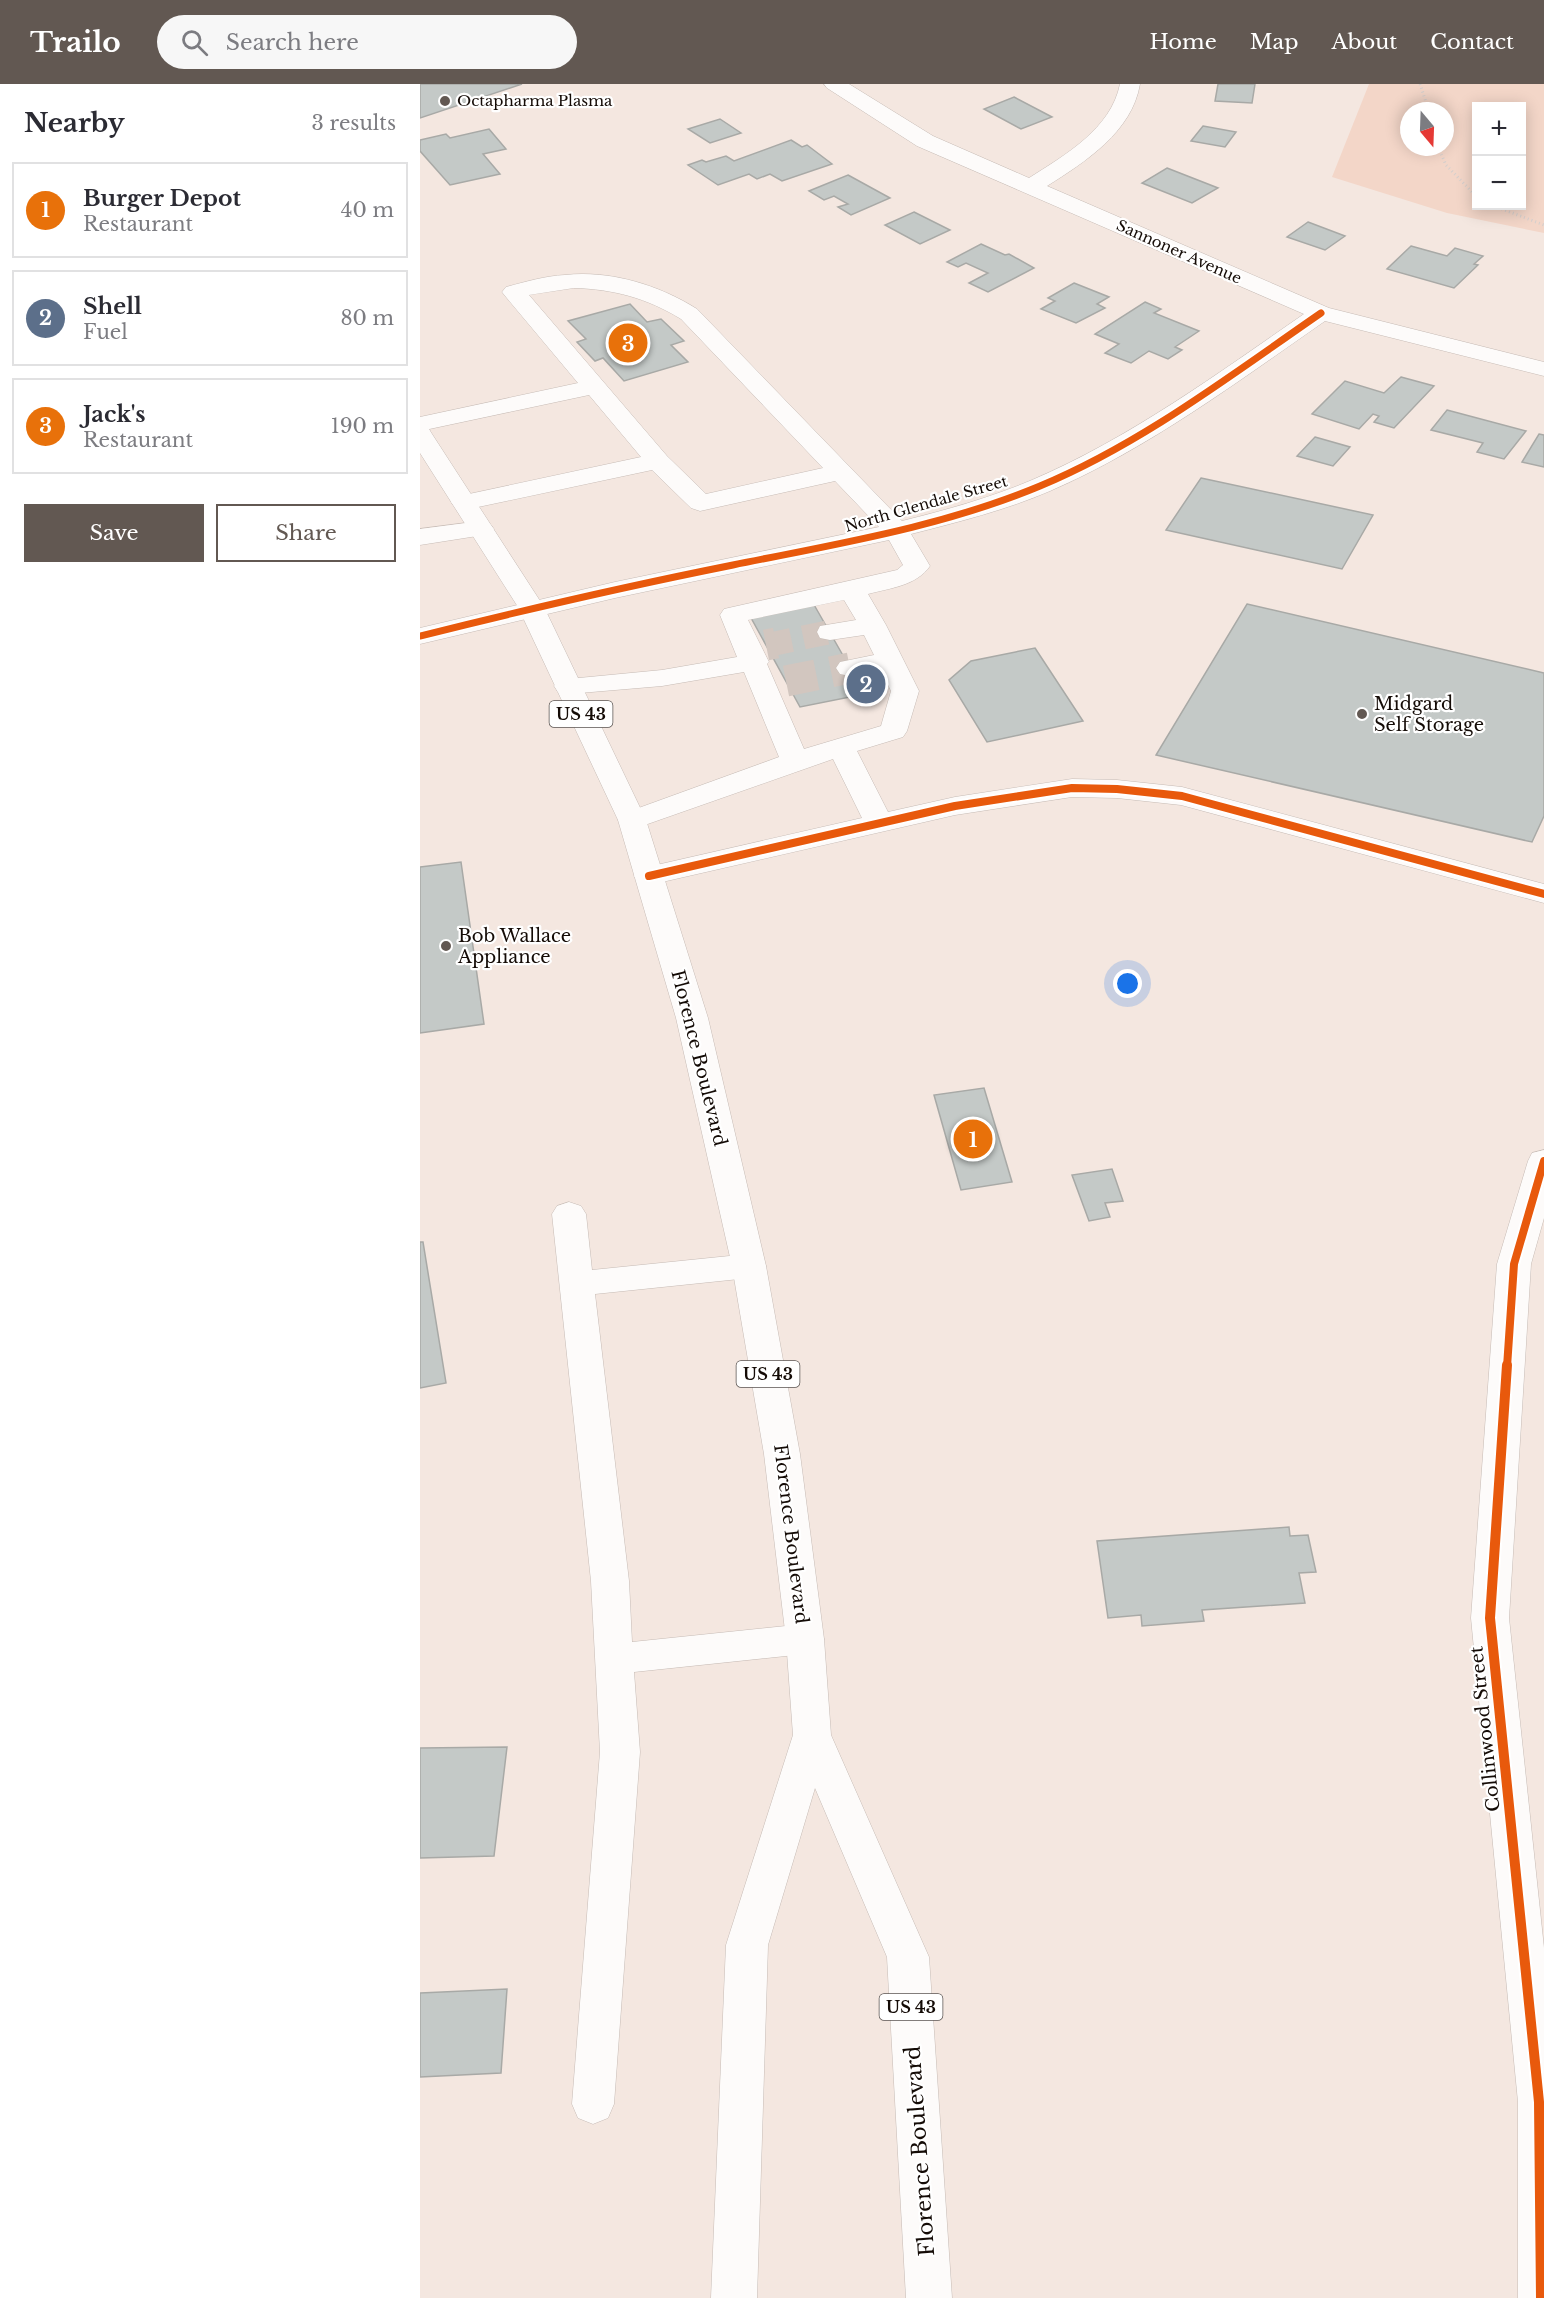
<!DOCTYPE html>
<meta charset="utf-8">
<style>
body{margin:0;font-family:"Libre Baskerville",serif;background:#f7f7f7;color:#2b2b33}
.controls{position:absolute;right:18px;top:18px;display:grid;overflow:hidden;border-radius:0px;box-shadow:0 3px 15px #0003}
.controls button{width:54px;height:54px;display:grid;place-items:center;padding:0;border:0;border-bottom:2px solid #e1e1e2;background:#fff;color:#2b2b33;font:30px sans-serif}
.compass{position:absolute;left:980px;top:18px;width:54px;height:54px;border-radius:50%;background:#fff;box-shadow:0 3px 15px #0003;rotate:161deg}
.you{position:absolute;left:708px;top:900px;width:21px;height:21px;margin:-15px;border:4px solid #fff;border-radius:50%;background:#1a73e8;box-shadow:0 0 0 9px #1a73e833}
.badge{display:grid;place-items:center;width:39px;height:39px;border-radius:50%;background:#625852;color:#fff;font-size:20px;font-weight:700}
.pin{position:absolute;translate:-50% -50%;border:3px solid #fff;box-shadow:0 2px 6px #0006}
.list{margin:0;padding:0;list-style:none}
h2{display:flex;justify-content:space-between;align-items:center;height:78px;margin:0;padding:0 24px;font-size:26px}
h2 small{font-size:20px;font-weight:400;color:#7c7c81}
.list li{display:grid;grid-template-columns:39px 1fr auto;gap:18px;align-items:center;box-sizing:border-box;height:96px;margin:0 12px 12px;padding:0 12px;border:2px solid #e1e1e2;border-radius:0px}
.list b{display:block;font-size:22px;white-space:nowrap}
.list p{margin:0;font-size:20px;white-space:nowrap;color:#7c7c81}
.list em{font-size:20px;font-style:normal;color:#7c7c81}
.actions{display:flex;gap:12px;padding:18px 24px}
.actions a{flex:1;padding:14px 0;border:2px solid #625852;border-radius:0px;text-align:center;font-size:21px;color:#625852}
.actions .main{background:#625852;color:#fff}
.icon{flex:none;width:33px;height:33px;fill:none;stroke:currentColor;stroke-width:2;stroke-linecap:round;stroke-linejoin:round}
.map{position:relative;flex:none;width:1124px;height:2214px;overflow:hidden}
header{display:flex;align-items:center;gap:36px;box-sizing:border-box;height:84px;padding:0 30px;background:#625852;color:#fff}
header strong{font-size:28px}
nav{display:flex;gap:33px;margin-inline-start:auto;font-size:21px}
.search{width:420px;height:54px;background:#f7f7f7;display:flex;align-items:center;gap:15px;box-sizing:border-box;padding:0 21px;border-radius:33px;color:#7c7c81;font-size:22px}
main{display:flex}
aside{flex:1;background:#fff}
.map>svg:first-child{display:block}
.green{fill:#f3d6c8;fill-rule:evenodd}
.building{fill:#c4c9c7;stroke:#a8a9a6;stroke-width:1.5}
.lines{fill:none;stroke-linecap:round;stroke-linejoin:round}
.minor-tunnel-far1{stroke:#d2c6bf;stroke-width:24;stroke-dasharray:24 12;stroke-linecap:butt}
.minor-tunnel{stroke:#d2c6bf;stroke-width:31;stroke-dasharray:31 15;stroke-linecap:butt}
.minor-casing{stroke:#c6bbb5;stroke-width:1}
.highway-casing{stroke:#c6bbb5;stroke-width:1}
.path{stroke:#d4cfcd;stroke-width:3;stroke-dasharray:1 3;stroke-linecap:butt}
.minor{fill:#fdfbfa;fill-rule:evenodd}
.highway{fill:#fdfbfa;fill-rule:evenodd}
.cycleway-far2-casing{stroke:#fff;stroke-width:10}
.cycleway-far1-casing{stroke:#fff;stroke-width:12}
.cycleway-casing{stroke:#fff;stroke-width:14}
.cycleway-far2{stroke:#e8590c;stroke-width:7}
.cycleway-far1{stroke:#e8590c;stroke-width:8}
.cycleway{stroke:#e8590c;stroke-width:10}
.poi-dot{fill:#625852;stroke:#fff;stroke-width:2}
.labels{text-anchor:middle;stroke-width:4.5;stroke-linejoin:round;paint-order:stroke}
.far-poi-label{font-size:15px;fill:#140b06;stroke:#fff;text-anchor:start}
.far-street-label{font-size:15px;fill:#140b06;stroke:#fff}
.shield{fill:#fff;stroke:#5a5451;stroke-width:1.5}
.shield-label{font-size:16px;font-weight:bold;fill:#140b06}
.poi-label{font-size:18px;fill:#140b06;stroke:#fff;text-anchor:start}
.street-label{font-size:18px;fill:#140b06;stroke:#fff}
.near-street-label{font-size:21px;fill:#140b06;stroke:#fff}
</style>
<header>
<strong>Trailo</strong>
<div class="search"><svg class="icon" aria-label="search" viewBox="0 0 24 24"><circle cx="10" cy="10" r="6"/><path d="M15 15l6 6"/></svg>Search here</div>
<nav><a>Home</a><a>Map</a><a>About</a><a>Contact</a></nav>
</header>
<main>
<aside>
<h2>Nearby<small>3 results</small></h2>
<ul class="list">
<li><span class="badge" style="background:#e8710a">1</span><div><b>Burger Depot</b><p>Restaurant</p></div><em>40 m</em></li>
<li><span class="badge" style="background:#5c6f8a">2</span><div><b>Shell</b><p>Fuel</p></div><em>80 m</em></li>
<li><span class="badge" style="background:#e8710a">3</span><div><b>Jack's</b><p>Restaurant</p></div><em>190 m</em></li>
</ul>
<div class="actions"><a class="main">Save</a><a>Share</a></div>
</aside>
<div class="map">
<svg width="1124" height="2214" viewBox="0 0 1124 2214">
<rect width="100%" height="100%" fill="#f4e7e0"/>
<path class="green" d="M 949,0 L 1124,0 L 1124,149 L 1027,129 L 912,93 ZM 1056,22 L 1102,22 L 1102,122 L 1056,122 ZM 989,27 L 1025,27 L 1025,63 L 989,63 Z"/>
<g class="building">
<polygon points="0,0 102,0 0,34"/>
<polygon points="798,0 835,0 832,19 795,17"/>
<polygon points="594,13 632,33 601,45 564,25"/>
<polygon points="300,35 321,49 290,59 268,45"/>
<polygon points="783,42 816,48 805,63 771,57"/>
<polygon points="69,45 86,65 63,70 80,90 30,101 0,67 0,56 26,50 30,54"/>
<polygon points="371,56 382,63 387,61 412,80 362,97 350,90 337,95 329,90 298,101 268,81 282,76 286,78 306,72 314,77"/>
<polygon points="747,84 798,104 772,119 722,99"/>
<polygon points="428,91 470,114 431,131 418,123 428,120 414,112 404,116 389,107"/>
<polygon points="494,128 530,146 500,160 465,141"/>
<polygon points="888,138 925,152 905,166 867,153"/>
<polygon points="561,160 585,171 589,170 614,184 568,208 549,199 568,189 546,179 538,183 527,178"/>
<polygon points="991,162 1027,172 1035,164 1063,172 1054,180 1058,181 1034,204 967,185"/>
<polygon points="654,199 689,213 677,220 685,224 656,239 621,225 635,217 628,214"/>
<polygon points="725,218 741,225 734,229 779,247 755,263 762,266 748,275 729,267 711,279 685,269 699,260 675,250"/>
<polygon points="210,220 227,238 241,235 264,257 251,261 268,278 204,297 183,274 175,277 157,258 166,255 148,237"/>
<polygon points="981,293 1014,302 974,344 954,338 959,332 953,330 939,345 892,330 925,297 964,309"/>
<polygon points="1027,326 1106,347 1084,375 1057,368 1063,359 1011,346"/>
<polygon points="1119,350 1124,351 1124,383 1102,378"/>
<polygon points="895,353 930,363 913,382 877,372"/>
<polygon points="781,394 953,431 922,485 746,446"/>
<polygon points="393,519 445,610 380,623 330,532"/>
<polygon points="827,520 1124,589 1124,732 1112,758 736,671"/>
<polygon points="615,564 663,637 567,658 529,596 551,577"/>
<polygon points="41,778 64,940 0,949 0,783"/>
<polygon points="564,1004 592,1098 541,1106 514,1011"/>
<polygon points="692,1085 703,1117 685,1119 690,1133 669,1137 652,1091"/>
<polygon points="0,1158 3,1158 26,1299 0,1304"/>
<polygon points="869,1443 870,1452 888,1451 896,1488 879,1489 885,1519 782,1526 784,1537 722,1542 721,1531 688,1534 677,1457"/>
<polygon points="87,1663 74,1772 0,1774 0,1664"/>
<polygon points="87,1905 81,1989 0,1993 0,1909"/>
</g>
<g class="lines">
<polyline class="minor-tunnel-far1" points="348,561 410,548"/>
<g class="minor-tunnel">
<polyline points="346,561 356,559"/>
<polyline points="366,597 430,584"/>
</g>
<defs>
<g id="minor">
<path d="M 404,0 L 429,0 L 513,52 L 609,94 C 645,71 691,45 700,0 L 720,0 C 712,48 665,78 627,102 L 909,224 L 1124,278 L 1124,292 L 905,237 C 817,298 729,364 630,407 C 586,426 538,438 491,450 L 510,482 C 496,502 470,504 448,510 L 466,541 L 499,607 L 487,647 L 483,653 L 437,667 L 468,728 L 535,713 L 652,695 L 697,696 L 762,703 L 1124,800 L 1124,819 L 761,721 L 697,714 L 652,713 L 535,731 L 229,801 L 219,799 L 214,792 L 219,785 L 442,734 L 413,675 L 222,742 L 212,745 L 202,742 L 198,736 L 202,730 L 359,673 L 324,588 L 242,602 L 148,610 L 138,608 L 134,602 L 138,596 L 242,586 L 317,573 L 300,531 L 304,525 L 477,486 L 483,481 L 469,456 L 195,514 L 0,560 L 0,544 L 195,498 L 459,443 L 415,397 L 280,427 L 271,424 L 232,386 L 44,426 L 35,423 L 31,418 L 35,413 L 221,373 L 169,311 L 0,347 L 0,333 L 158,299 L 86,213 L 82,208 L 86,203 C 105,198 125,192 145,191 C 190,186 239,201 277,225 L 482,437 C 526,426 570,414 612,396 C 710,354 797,290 884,230 L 497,62 L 407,4 ZM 154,204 C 193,205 227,214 261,235 L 403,384 L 286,410 L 247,372 L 109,211 ZM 424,516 L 436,536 L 400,542 L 397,548 L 400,554 L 410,556 L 444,551 L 454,571 L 420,578 L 416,584 L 420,590 L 430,592 L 461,586 L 471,607 L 461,642 L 384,665 L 347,580 L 349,578 L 328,536 Z"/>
<polygon points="61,437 70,440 74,445 70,450 0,461 0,445"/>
<polygon points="1124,1066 1124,1134 1111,1180 1089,1534 1124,1864 1124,2214 1098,2214 1098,2018 1051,1534 1077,1180 1108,1077 1112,1069"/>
<polygon points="149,1118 161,1122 166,1130 172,1186 329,1170 341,1173 346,1182 341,1191 329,1194 175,1210 209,1497 212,1558 385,1540 398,1544 404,1555 398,1566 385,1570 214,1588 220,1668 194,2020 188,2034 173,2040 158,2034 152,2020 180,1668 171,1497 132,1130 137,1122"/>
</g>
<polygon id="highway" points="0,343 9,345 12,350 124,523 226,736 288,934 346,1182 380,1370 404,1555 411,1651 509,1873 532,2214 486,2214 467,1873 395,1704 348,1861 337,2214 291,2214 306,1861 373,1651 366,1555 344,1370 312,1182 256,934 198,736 98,523 0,369"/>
</defs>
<use href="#minor" class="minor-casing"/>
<use href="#highway" class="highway-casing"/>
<g class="path">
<polyline points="1000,0 1009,27"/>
<polyline points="1018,63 1026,81 1056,112"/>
<polyline points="1074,122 1124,141"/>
</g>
<use href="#minor" class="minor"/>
<use href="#highway" class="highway"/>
<defs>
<path id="cycleway-far2" d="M 0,552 C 104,526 208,502 313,481 C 416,460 522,443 620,402 C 721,360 811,291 901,229"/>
<g id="cycleway-far1">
<polyline points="229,792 535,722 652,704 697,705 762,712 1124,810"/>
<polyline points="1087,1283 1094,1180 1124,1077"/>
</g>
<polyline id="cycleway" points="1087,1281 1070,1534 1119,2018 1121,2214"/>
</defs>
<use href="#cycleway-far2" class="cycleway-far2-casing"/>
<use href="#cycleway-far1" class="cycleway-far1-casing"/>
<use href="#cycleway" class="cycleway-casing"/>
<use href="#cycleway-far2" class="cycleway-far2"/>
<use href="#cycleway-far1" class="cycleway-far1"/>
<use href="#cycleway" class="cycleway"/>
</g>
<g class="poi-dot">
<circle cx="25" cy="17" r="6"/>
<circle cx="942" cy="630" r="6"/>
<circle cx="26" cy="862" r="6"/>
</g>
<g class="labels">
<g class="far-poi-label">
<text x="37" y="22">Octapharma Plasma</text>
</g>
<g class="far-street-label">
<text transform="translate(759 168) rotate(24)" y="5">Sannoner Avenue</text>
<text transform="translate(506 420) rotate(-16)" y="5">North Glendale Street</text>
</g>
<g class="shield">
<rect x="129.5" y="617" width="63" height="26" rx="4.5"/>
<rect x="316.5" y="1277" width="63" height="26" rx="4.5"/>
<rect x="459.5" y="1910" width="63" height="26" rx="4.5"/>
</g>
<g class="shield-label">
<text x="161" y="636">US 43</text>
<text x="348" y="1296">US 43</text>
<text x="491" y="1929">US 43</text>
</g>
<g class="poi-label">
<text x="954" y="626">Midgard<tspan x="954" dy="21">Self Storage</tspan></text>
<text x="38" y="858">Bob Wallace<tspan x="38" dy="21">Appliance</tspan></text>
</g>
<g class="street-label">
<text transform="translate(279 974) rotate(76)" y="6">Florence Boulevard</text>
<text transform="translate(371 1450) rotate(83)" y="6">Florence Boulevard</text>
<text transform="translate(1065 1645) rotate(-96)" y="6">Collinwood Street</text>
</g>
<g class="near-street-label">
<text transform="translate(500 2067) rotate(-94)" y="7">Florence Boulevard</text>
</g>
</g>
</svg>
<div class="controls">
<button>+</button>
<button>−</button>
</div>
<svg class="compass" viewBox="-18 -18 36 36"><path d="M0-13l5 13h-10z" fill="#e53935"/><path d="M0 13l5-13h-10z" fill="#7c7c81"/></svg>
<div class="you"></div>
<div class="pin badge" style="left:553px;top:1055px;background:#e8710a">1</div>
<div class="pin badge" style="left:446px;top:600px;background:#5c6f8a">2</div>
<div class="pin badge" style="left:208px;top:259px;background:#e8710a">3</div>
</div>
</main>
